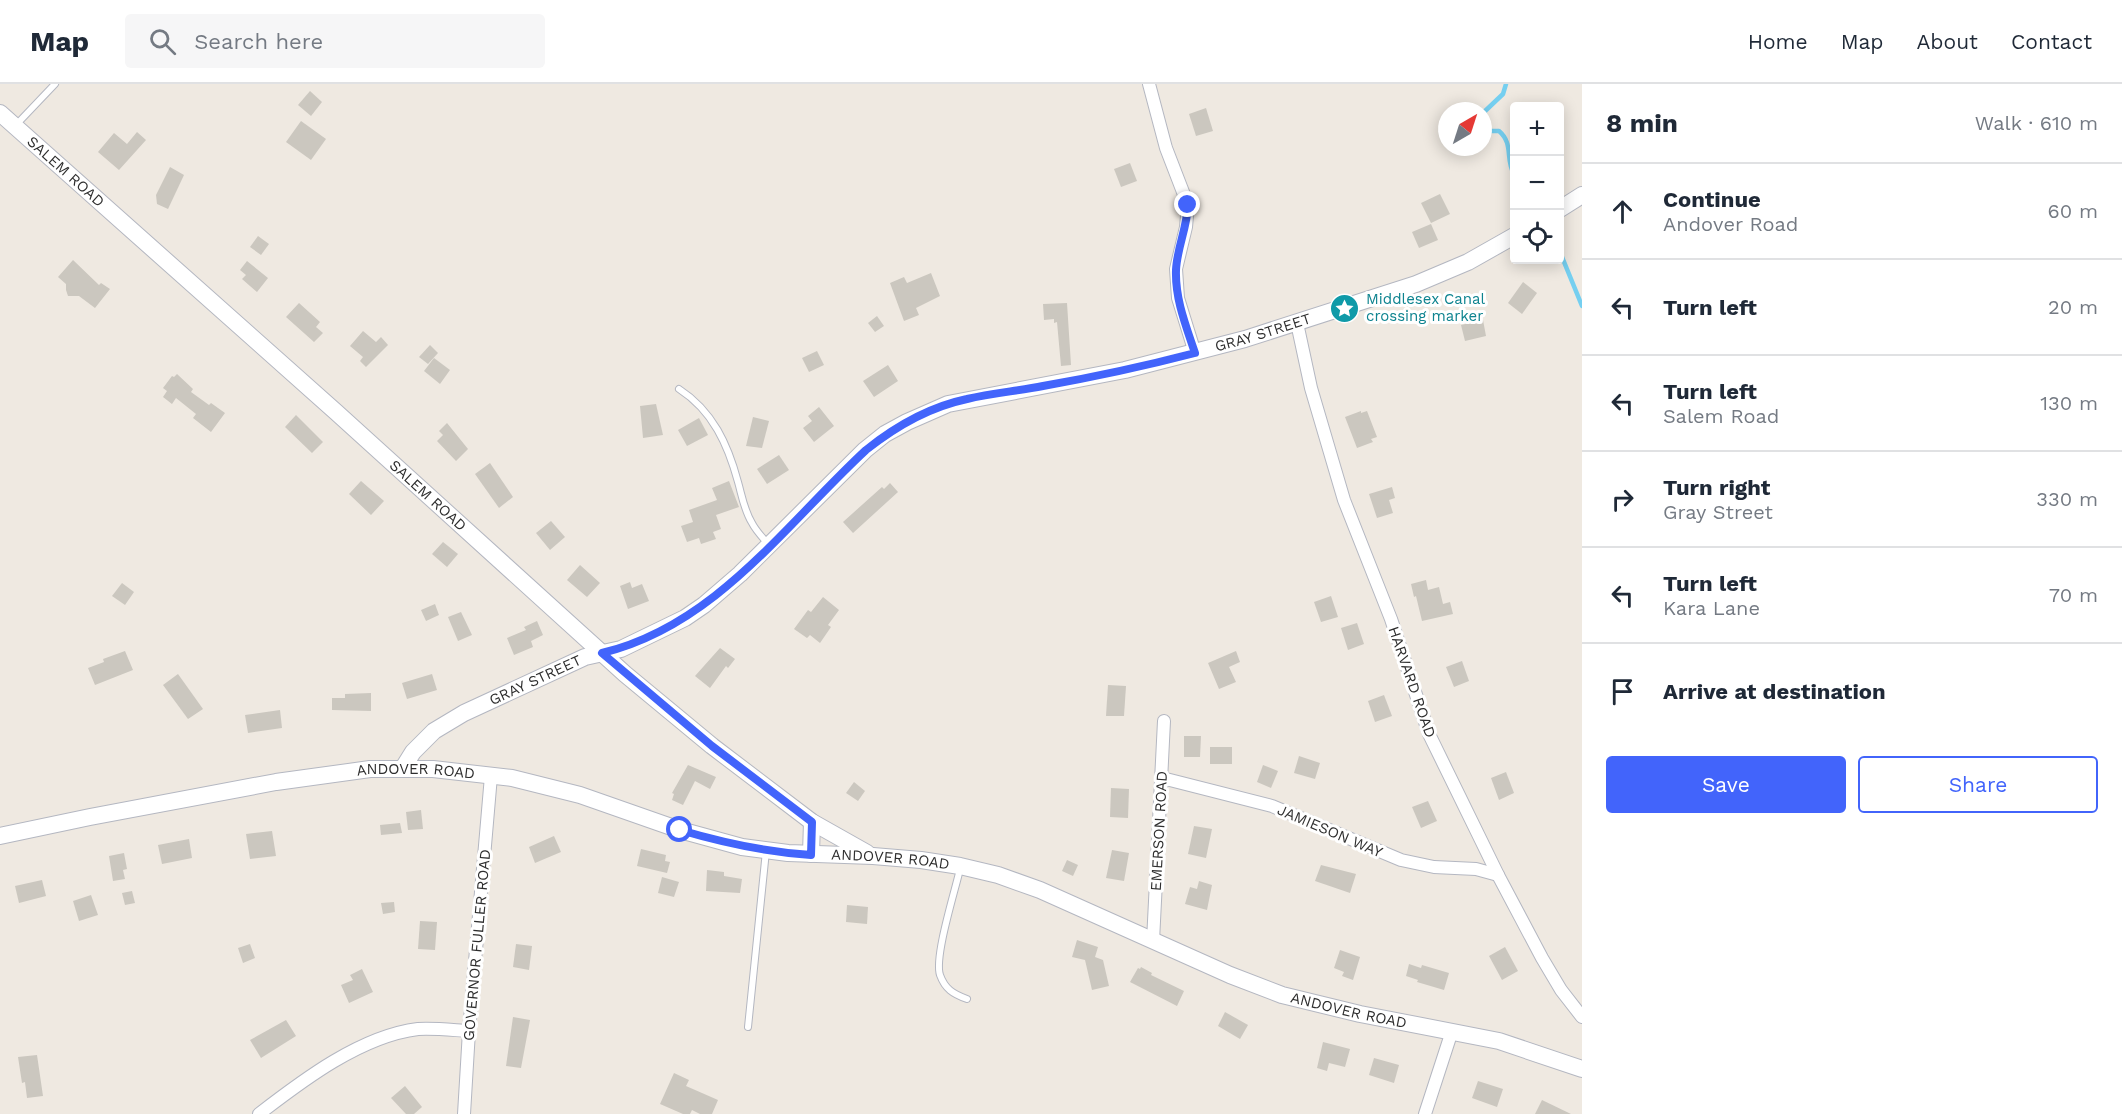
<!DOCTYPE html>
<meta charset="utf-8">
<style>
body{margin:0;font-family:"Work Sans",sans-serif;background:#f6f6f7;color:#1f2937}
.controls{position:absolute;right:18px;top:18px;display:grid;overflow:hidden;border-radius:6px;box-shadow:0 3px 15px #0003}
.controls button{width:54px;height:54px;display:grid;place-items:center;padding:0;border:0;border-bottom:2px solid #e0e1e3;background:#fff;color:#1f2937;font:30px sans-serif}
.compass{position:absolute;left:1438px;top:18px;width:54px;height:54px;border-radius:50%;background:#fff;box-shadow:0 3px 15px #0003;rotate:39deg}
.stop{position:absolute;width:18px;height:18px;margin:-14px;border:4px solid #4264fb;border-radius:50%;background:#fff}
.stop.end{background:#4264fb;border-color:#fff;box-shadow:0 2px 6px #0008}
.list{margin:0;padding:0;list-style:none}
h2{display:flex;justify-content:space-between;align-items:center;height:78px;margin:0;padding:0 24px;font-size:26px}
h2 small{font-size:20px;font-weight:400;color:#747a83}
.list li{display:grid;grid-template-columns:39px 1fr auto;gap:18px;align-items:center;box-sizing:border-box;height:96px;padding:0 24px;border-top:2px solid #e0e1e3}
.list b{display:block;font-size:22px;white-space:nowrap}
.list p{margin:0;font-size:20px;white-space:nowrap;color:#747a83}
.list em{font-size:20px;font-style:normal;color:#747a83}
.actions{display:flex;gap:12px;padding:18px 24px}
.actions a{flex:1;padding:14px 0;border:2px solid #4264fb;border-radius:6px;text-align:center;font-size:21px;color:#4264fb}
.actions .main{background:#4264fb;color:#fff}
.icon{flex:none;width:33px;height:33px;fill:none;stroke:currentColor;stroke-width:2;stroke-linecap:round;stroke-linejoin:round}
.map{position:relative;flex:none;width:1582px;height:1030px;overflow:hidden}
header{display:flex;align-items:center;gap:36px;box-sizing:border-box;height:84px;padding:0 30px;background:#fff;border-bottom:2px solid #e0e1e3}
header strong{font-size:28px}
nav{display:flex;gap:33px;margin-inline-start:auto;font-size:21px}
.search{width:420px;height:54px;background:#f6f6f7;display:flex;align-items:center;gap:15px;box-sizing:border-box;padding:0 21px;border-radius:6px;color:#747a83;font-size:22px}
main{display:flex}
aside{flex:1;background:#fff}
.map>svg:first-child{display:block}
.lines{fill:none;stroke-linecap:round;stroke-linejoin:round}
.stream{stroke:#75cff0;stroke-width:4.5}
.building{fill:#cbc7bf}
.lane-casing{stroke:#b4b7c1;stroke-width:8}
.street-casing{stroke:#b4b7c1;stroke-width:14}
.secondary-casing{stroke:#b4b7c1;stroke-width:18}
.lane{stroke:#fff;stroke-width:6}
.street{stroke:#fff;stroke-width:12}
.secondary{stroke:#fff;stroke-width:16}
.route{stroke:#4264fb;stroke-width:8}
.labels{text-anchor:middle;stroke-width:6;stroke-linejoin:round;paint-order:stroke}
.street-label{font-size:15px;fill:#2e2e2e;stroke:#fff}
.culture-label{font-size:15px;fill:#0d838f;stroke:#fff;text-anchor:start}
</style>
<header>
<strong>Map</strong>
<div class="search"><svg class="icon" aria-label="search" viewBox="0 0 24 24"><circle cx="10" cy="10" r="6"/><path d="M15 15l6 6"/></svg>Search here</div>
<nav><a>Home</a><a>Map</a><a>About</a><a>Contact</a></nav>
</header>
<main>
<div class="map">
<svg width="1582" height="1030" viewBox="0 0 1582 1030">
<rect width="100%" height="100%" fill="#efe9e1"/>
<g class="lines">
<g class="stream">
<polyline points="1483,29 1503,10 1506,0"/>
<path d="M 1483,47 L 1499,47 C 1514,60 1505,75 1514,90"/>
<polyline points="1560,168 1582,222"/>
</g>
</g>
<g class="building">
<polygon points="310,7 322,18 311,32 298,21"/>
<polygon points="1206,24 1213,47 1196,52 1189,30"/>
<polygon points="301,37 326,55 311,76 286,58"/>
<polygon points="137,48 146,56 119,86 98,68 114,49 127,60"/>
<polygon points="1130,79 1137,97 1121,103 1114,85"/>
<polygon points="170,83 184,91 168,125 157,120 156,111"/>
<polygon points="1440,110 1450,130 1431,139 1421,119"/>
<polygon points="1431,140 1438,156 1419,164 1412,148"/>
<polygon points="258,152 269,160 261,171 250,163"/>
<polygon points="73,176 99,201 101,199 110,205 95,224 79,212 68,212 66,206 66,200 58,193"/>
<polygon points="247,177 268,194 257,208 242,195 246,191 240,186"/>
<polygon points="931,189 940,212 916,224 919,231 904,237 890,199 904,193 907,199"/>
<polygon points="1523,198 1537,209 1522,230 1508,219"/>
<polygon points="299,219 320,238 316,243 323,249 314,258 286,233"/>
<polygon points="1067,219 1071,281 1061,282 1057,238 1054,239 1054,235 1044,236 1043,220"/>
<polygon points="877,232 884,242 875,248 868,239"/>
<polygon points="1483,236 1486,252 1465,257 1461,241"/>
<polygon points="363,247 376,258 381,253 388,261 366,283 360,277 363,273 350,262"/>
<polygon points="430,261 438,269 428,280 419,273"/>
<polygon points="817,267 824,281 809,288 802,274"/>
<polygon points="434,274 450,286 440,300 424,287"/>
<polygon points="888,281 898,297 874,313 863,297"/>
<polygon points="177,290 193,305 191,308 209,321 211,319 225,329 211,348 193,334 196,330 176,314 172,320 163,313 167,307 163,304 172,292 174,293"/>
<polygon points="656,320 663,351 643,354 640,322"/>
<polygon points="819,323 834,342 814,358 803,344 812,337 808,332"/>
<polygon points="1361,327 1361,329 1367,327 1377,353 1371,355 1373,358 1357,364 1345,333"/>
<polygon points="296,331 323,358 312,369 285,343"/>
<polygon points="753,333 769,337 762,364 746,362"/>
<polygon points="699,334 708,351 687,362 678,346"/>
<polygon points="447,339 468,365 456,377 437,357 443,351 439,347"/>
<polygon points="779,371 789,386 767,400 757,385"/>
<polygon points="490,379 513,413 499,424 475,390"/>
<polygon points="361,397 384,417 371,431 349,410"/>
<polygon points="729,397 739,423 716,431 721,445 713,448 716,455 701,460 699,454 687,458 681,442 693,438 689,426 717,416 712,404"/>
<polygon points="890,399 898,408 853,449 843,438 882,403 884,405"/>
<polygon points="1392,403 1395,414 1389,416 1393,429 1377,434 1369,410"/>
<polygon points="551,437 565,453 550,466 536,449"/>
<polygon points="443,458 458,470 447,483 432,470"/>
<polygon points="580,481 600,499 587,513 567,496"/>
<polygon points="1426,496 1428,506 1439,503 1443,520 1450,518 1453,530 1422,537 1416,512 1414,513 1411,500"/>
<polygon points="630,498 632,504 642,500 649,517 628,525 620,502"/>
<polygon points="122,499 134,508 125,521 112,512"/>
<polygon points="1331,512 1338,533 1321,538 1314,518"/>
<polygon points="823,513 839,526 828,541 831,543 820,559 810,551 807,554 794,545 808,526 811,528"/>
<polygon points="435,520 439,531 426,537 421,526"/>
<polygon points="461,528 472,551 458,557 448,533"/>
<polygon points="537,537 543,551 531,557 533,563 514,571 507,554 526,546 524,543"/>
<polygon points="1357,539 1364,560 1348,566 1341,544"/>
<polygon points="720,564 735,575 728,584 726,582 710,604 695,592"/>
<polygon points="125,567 133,586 95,601 88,584 104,578 103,575"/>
<polygon points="1236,567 1240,578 1229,583 1236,598 1219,605 1208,579"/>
<polygon points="1462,577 1469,597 1454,603 1446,583"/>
<polygon points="178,590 203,625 188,635 163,601"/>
<polygon points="432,590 437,606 407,615 402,599"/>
<polygon points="1108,601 1126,602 1124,632 1106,632"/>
<polygon points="371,609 371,627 332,626 332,614 345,614 345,610"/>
<polygon points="1384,611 1392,632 1375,638 1368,617"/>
<polygon points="280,626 282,644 248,649 245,631"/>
<polygon points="1184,652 1201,652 1200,673 1184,673"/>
<rect x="1210" y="663" width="22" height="17"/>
<polygon points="1299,672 1320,679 1315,695 1294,689"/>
<polygon points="688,681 716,693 710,705 695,697 683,721 672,716 674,710 672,709"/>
<polygon points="1263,681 1278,687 1271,704 1257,698"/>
<polygon points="1506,688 1514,709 1499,716 1491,694"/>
<polygon points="854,698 865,707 858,717 846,709"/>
<polygon points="1111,704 1129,705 1128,734 1110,733"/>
<polygon points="1428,717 1437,737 1421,744 1412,723"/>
<polygon points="421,726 423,745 408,746 406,728"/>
<polygon points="400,739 402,749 381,751 380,741"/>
<polygon points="1194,742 1212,745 1206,774 1188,770"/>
<polygon points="272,747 276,772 250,775 246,750"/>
<polygon points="554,752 561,768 535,779 529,763"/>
<polygon points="189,755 192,774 162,780 158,761"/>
<polygon points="641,765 666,771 665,777 670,778 667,789 637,782"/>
<polygon points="1112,766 1129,769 1124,797 1106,794"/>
<polygon points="124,769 127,785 123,786 125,795 113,797 109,772"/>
<polygon points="1067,776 1078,781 1073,792 1062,787"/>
<polygon points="1321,781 1356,790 1350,809 1315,797"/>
<polygon points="707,786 724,788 724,792 742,795 740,809 706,807"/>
<polygon points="662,793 679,798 674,813 658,809"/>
<polygon points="42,796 46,812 19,819 15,802"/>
<polygon points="1199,797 1212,801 1207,826 1185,820 1190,803 1197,805"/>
<polygon points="132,807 135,819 125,821 122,809"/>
<polygon points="91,811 98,831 79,837 73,817"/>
<polygon points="394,818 395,828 383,830 381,819"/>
<polygon points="847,821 868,823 867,840 846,838"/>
<polygon points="420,837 437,838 435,866 418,865"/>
<polygon points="1077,856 1098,863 1095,873 1103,876 1109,902 1092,906 1085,876 1072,873"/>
<polygon points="250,860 255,874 243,879 238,864"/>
<polygon points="516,860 532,862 529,886 513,883"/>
<polygon points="1505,863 1518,887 1502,896 1489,872"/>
<polygon points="1340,866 1360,873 1353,896 1342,892 1344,888 1334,884"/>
<polygon points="1409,880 1421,884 1422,881 1449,889 1444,906 1417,898 1418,896 1406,892"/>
<polygon points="1141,883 1152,889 1151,891 1184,907 1177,922 1130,898 1138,884 1140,885"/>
<polygon points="362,885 373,908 349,919 341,901 353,896 350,891"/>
<polygon points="1225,928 1248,941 1240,955 1218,942"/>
<polygon points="513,933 530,936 521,984 506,982"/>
<polygon points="286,936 296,952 261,974 250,956"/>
<polygon points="1323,958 1350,965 1345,983 1329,979 1327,987 1317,984"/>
<polygon points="37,971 43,1012 27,1014 25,998 22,999 18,973"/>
<polygon points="1374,974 1399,981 1394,999 1369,991"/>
<polygon points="674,989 689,996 686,1002 718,1016 712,1030 700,1030 692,1026 690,1030 683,1030 660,1020"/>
<polygon points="1478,997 1503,1005 1497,1023 1472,1014"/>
<polygon points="405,1002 422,1023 414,1030 406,1030 391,1014"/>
<polygon points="1542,1016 1571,1030 1535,1030"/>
</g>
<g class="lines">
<defs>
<g id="lane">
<polyline points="15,42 55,0"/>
<path d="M 679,305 C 713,327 728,361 738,398 C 742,412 744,426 752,439 C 756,447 763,454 769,461"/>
<path d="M 960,785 C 955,807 934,873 940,891 C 945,905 953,910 967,915"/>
<polyline points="748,943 766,767"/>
</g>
<g id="street">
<polyline points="1149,0 1166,64 1188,121 1186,143 1176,185 1178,214 1195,269"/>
<polyline points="1297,239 1311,304 1344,416 1391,535 1429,650 1498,791 1542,874 1561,906 1582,933"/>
<polyline points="1162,694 1272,722 1401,776 1434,783 1476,785 1498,791"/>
<polyline points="1153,857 1164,637"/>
<path d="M 259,1030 C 303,996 361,952 418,945 C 434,944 452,946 469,947"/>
<polyline points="464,1030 469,947 491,692"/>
<polyline points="1425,1030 1452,947"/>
</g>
<g id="secondary">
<path id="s1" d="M 0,29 L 336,328 L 625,590 L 712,662 L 812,738 L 867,769"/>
<polyline points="1560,125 1582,111"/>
<path id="s2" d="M 403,684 L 413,668 L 434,647 L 464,629 L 585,573 L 621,565 L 685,534 L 704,521 L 740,490 L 865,366 L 885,350 L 907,338 L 948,320 L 1125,286 L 1245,255 L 1416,200 L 1468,178 L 1514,152"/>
<path id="s3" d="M 0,752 L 90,733 L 276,698 L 370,685 L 433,685 L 512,694 L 580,711 L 680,746 L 742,763 L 788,769 L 873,772 L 921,776 L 960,782 L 998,791 L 1040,806 L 1230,891 L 1282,911 L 1360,930 L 1499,957 L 1582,985"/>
<polyline points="811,770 812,738"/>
</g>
</defs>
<use href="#lane" class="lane-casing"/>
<use href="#street" class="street-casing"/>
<use href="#secondary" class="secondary-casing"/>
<use href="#lane" class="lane"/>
<use href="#street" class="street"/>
<use href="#secondary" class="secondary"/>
</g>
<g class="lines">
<path class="route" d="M 680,746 C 724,759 766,768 811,771 L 812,738 L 712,662 L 602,569 C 715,542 785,441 866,366 C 896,342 929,323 967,315 C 992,309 1018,307 1043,302 C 1094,293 1145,282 1195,269 C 1186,242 1175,215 1176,186 C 1177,164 1187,144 1188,121"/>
</g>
<defs>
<symbol id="sight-disc" viewBox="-11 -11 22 22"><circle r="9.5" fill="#0f9aa8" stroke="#fff"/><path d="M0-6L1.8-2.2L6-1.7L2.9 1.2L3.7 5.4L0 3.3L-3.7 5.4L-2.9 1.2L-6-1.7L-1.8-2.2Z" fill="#fff"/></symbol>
</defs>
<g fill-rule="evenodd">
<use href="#sight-disc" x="1328" y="208" width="33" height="33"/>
</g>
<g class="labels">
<g class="street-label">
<text dy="5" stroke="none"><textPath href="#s1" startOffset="88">SALEM ROAD</textPath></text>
<text dy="5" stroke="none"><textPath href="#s2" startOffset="990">GRAY STREET</textPath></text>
<text dy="5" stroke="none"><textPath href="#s1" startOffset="574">SALEM ROAD</textPath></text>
<text dy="5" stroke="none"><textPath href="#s2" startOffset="162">GRAY STREET</textPath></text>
<text transform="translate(1412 598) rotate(71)" y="5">HARVARD ROAD</text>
<text dy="5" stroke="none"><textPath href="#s3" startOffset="422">ANDOVER ROAD</textPath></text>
<text transform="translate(1159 747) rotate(-87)" y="5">EMERSON ROAD</text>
<text transform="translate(1330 747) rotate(23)" y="5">JAMIESON WAY</text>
<text dy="5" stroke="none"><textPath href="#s3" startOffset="908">ANDOVER ROAD</textPath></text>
<text transform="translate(477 861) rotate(-85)" y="5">GOVERNOR FULLER ROAD</text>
<text dy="5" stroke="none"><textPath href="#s3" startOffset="1394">ANDOVER ROAD</textPath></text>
</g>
<g class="culture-label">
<text x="1366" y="220">Middlesex Canal<tspan x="1366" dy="17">crossing marker</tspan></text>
</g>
</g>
</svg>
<div class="controls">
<button>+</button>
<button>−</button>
<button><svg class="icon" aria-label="locate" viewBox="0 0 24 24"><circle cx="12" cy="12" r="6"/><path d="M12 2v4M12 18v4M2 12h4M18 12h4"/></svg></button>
</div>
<svg class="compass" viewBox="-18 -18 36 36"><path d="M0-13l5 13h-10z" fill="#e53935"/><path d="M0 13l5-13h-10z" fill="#747a83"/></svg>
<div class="stop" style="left:680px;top:746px"></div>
<div class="stop end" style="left:1188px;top:121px"></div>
</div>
<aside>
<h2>8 min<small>Walk · 610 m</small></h2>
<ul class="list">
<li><svg class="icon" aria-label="ahead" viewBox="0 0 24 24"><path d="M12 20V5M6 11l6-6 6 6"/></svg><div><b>Continue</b><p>Andover Road</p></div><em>60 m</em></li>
<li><svg class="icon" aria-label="left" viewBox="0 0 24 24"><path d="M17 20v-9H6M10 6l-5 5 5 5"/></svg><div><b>Turn left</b></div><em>20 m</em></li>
<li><svg class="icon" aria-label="left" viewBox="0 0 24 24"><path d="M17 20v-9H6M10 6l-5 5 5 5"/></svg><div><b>Turn left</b><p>Salem Road</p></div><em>130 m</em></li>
<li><svg class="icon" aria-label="right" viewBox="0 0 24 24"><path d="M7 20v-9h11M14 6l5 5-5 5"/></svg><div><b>Turn right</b><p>Gray Street</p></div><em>330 m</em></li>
<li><svg class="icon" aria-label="left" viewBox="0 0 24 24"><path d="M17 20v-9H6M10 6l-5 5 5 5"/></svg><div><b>Turn left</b><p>Kara Lane</p></div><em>70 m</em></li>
<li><svg class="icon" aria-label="arrive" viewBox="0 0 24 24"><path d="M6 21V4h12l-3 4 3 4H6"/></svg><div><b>Arrive at destination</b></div></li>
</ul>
<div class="actions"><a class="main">Save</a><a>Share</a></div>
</aside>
</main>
